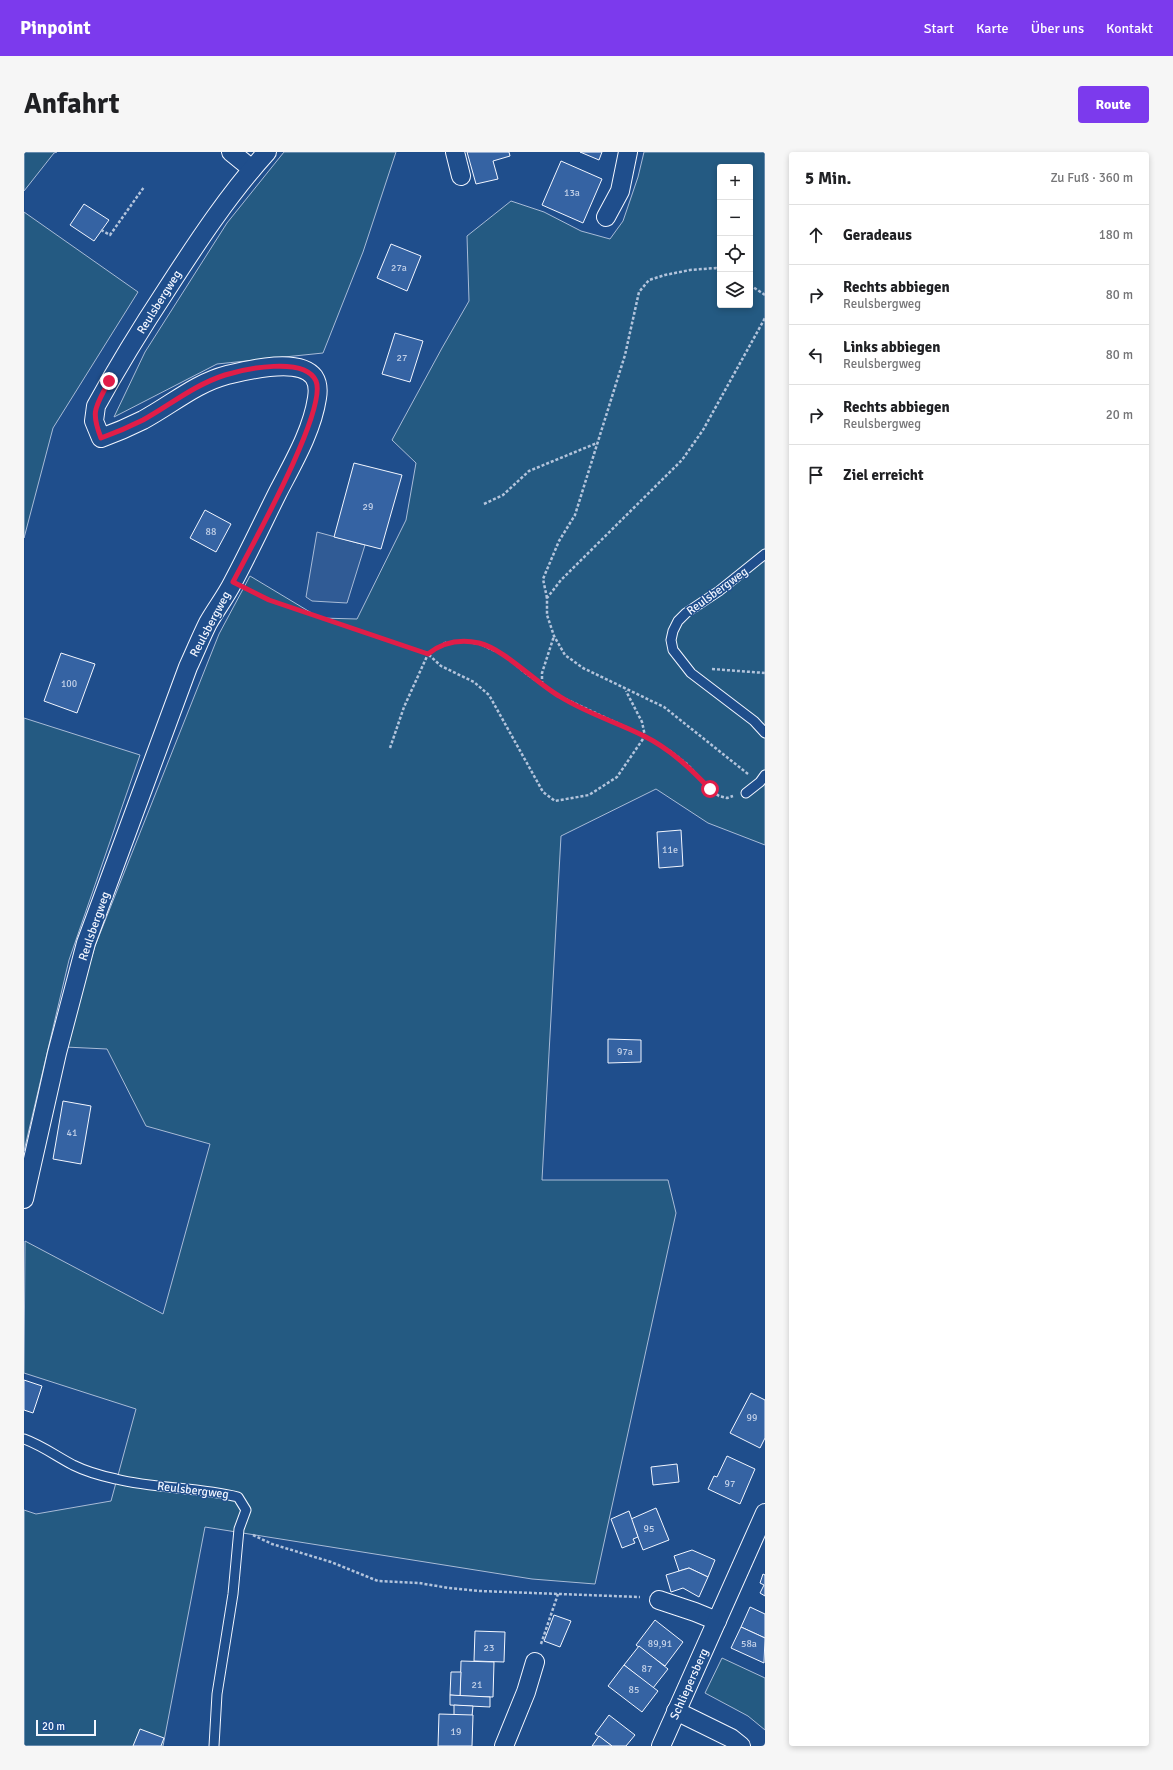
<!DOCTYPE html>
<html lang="de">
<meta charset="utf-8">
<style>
body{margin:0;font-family:Signika,sans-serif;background:#f6f6f6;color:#202124}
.controls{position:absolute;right:12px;top:12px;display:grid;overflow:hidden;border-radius:4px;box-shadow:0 2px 6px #0003}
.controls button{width:36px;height:36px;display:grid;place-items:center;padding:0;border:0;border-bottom:1px solid #e0e0e0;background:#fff;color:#202124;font:20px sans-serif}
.scale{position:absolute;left:12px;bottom:10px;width:60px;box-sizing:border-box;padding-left:4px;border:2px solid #f2f6ff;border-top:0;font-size:11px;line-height:14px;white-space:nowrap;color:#f2f6ff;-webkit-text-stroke:3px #1f4e8c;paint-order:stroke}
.stop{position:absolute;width:12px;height:12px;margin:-9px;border:3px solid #e11d48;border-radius:50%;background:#fff}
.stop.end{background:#e11d48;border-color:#fff;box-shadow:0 1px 4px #0008}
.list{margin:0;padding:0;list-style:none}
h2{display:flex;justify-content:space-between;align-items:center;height:52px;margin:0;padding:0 16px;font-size:17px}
h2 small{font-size:13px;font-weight:400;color:#757577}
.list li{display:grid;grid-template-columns:26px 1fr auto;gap:12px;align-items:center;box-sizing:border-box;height:60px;padding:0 16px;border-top:1px solid #e0e0e0}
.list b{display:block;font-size:15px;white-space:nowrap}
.list p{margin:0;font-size:13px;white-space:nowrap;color:#757577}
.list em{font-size:13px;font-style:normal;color:#757577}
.icon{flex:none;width:22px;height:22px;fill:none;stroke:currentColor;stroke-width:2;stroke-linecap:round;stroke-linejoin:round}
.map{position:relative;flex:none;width:741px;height:1594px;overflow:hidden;border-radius:4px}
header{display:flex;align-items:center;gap:24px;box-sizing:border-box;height:56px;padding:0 20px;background:#7c3aed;color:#fff}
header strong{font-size:19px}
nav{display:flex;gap:22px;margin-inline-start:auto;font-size:14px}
.intro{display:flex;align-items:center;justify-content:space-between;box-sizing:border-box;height:96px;padding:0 24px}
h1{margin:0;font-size:28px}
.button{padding:10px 18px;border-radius:4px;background:#7c3aed;color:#fff;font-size:14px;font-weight:700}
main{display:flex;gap:24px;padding:0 24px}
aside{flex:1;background:#fff;border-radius:4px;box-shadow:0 2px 6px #0003}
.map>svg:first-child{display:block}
.green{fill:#245a82;stroke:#a8bbd7;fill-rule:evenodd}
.parking{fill:#305b95;stroke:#a8bbd7}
.building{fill:#3563a3;stroke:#f2f6ff}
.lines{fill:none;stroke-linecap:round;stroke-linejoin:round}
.lane-casing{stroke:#f2f6ff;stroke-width:11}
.street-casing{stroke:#f2f6ff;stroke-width:20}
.path{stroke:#b3c4dc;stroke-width:2.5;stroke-dasharray:3 2;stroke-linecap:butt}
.lane{stroke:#1f4e8c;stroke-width:9}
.street{stroke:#1f4e8c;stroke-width:18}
.route{stroke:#e11d48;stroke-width:5}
.labels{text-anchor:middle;stroke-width:3;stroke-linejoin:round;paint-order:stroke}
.number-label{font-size:10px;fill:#c3d1e8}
.street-label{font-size:12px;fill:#f2f6ff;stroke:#1f4e8c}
</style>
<header>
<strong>Pinpoint</strong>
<nav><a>Start</a><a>Karte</a><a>Über uns</a><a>Kontakt</a></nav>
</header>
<div class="intro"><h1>Anfahrt</h1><a class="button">Route</a></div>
<main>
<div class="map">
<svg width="741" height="1594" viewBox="0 0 741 1594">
<rect width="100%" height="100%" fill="#1f4e8c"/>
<g class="green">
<polygon points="0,0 33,0 30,1 0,39"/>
<polygon points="260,0 372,0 339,100 299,201 193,212 90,265 121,200 203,71"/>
<path d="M 620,0 L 741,0 L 741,693 L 684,671 L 632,637 L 537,684 L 518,1028 L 644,1028 L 652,1061 L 571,1432 L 508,1427 L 181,1375 L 139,1594 L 0,1594 L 0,1358 L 12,1362 L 87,1349 L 112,1257 L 0,1221 L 1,1089 L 139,1162 L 186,992 L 122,974 L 83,897 L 41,895 L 71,794 L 195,482 L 226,424 L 296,466 L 333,467 L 382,368 L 392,311 L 368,288 L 418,196 L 445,149 L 443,84 L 487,49 L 520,60 L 557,79 L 586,87 L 599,69 L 614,25 ZM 696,15 L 726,15 L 726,153 L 696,153 Z"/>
<polygon points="0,60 114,140 29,276 0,386"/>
<polygon points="0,566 116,603 45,808 0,999"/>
<polygon points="698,1506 741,1526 741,1578 724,1564 681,1541"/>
</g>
<polygon class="parking" points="293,380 341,393 323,451 288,449 282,445"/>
<g class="building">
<polygon points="443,0 485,0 486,4 469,9 474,27 452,32"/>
<polygon points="556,0 578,0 575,8"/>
<polygon points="537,9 578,27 559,71 518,53"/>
<polygon points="60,52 85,68 70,89 46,73"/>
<polygon points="367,92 397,104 383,139 353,126"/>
<polygon points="371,181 399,189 386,230 358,222"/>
<polygon points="330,311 378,323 357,397 310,385"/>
<polygon points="181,358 207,372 192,400 166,386"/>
<polygon points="37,501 71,512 53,561 20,549"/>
<polygon points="657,678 659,714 635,716 633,680"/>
<polygon points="584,887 617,888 617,910 584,911"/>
<polygon points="39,949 67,954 57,1012 29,1007"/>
<polygon points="0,1228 18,1234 9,1261 0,1258"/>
<polygon points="727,1241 741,1248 741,1286 736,1296 706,1281"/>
<polygon points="703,1304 731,1317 716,1352 684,1337 690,1324 693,1325"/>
<polygon points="653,1312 655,1330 629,1333 627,1315"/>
<polygon points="632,1356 645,1388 619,1398 607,1367"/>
<polygon points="605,1359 614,1385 609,1387 611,1391 598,1396 587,1367"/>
<polygon points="668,1398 691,1408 684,1425 665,1416 655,1419 650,1404"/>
<polygon points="665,1416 684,1425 675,1445 659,1436 647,1440 642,1423"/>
<polygon points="739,1422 741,1423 741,1444 736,1441 740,1433 736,1431"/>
<polygon points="726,1455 741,1462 741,1486 717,1475"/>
<polygon points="530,1463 547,1469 536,1495 520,1489"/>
<polygon points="631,1468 659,1490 641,1514 612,1493"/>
<polygon points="717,1475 741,1486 740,1511 707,1496"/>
<polygon points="451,1479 481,1480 480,1510 450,1509"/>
<polygon points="615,1494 644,1517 629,1536 600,1513"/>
<polygon points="437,1509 470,1510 469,1545 436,1544"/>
<polygon points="600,1513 634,1539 618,1560 584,1534"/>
<polygon points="427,1520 437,1520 436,1544 426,1543"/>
<polygon points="426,1543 466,1545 466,1555 426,1553"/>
<polygon points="430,1553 449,1554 448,1564 430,1563"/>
<polygon points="415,1562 449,1563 448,1594 414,1594"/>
<polygon points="585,1563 611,1583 602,1594 588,1594 571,1582"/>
<polygon points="116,1577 140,1586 137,1594 109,1594"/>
<polygon points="575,1584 588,1594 568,1594"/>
</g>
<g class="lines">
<defs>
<g id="lane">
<polyline points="741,402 695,439 662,461 654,469 649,479 647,488 649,498 667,521 730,569 741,581"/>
<polyline points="722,641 736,630 741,623"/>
<path d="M 0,1287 C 17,1293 32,1304 49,1313 C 61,1319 78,1324 92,1327 C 132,1337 174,1335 214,1345 L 222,1358 L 215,1377 L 209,1442 L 193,1542 L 190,1594"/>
</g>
<g id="street">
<polyline points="207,0 228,17"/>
<polyline points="431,0 437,24"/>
<polyline points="582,65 596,39 604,0"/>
<path d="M 0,1047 L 33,901 L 62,791 L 164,515 C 171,500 177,485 184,471 C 192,457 202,444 209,430 C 225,400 239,370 254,340 C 269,311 288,279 293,246 C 294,240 294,231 290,225 C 275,205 224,218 203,223 C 172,231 147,253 119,268 C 105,275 91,281 77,286 L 70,269 L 72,254 C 94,214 118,175 143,137 C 174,89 205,42 243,0"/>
<polyline points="635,1448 671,1460 693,1469"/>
<polyline points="652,1559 707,1586 717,1594"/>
<polyline points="480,1594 502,1540 511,1510"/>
<polyline points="637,1594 741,1361"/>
</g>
</defs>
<use href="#lane" class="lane-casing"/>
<use href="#street" class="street-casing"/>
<g class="path">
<polyline points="77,78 86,83 120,35"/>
<polyline points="726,133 741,143"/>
<polyline points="460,352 479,343 505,319 573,291"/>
<polyline points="226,439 245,448 404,502 417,514 450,530 465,543 519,640 531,649 565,643 593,625 621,584 618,570 602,539"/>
<polyline points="523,446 519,427 535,389 551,363 601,203 615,140 625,128 641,123 666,118 692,116 696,117"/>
<polyline points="688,517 741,521"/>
<polyline points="518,532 518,521 530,484"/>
<polyline points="366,596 380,555 404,502 421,491 439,489 456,492 480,503 504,523 535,544 621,584 646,599 663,612 686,637 695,644 703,646 709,644"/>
<polyline points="724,622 640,555 559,516 541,503 530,484 523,463 523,446 537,428 658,308 679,278 741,166"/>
<polyline points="229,1383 248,1392 307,1410 354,1429 395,1431 425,1436 455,1439 616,1445"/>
<polyline points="517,1492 534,1442"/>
</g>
<use href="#lane" class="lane"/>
<use href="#street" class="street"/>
</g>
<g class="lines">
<path class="route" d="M 85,229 C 72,255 66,258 77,286 C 91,281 105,275 119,268 C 146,253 170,233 201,223 C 220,217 281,204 292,229 C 304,258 226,397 209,430 L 245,448 L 404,502 C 419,490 436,487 455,491 C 480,497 511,530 535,544 C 562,561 592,570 620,584 C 646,597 666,616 686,637"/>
</g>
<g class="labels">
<g class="number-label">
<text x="548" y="44">13a</text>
<text x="375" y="119">27a</text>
<text x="378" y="209">27</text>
<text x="344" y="358">29</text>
<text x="187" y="383">88</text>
<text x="45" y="535">100</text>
<text x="646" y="701">11e</text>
<text x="601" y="903">97a</text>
<text x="48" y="984">41</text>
<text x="728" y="1269">99</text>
<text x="706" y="1335">97</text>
<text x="625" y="1380">95</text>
<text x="636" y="1495">89,91</text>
<text x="725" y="1495">58a</text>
<text x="465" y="1499">23</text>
<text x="623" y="1520">87</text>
<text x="453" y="1536">21</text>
<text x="610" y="1541">85</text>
<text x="432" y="1583">19</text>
</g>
<g class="street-label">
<text transform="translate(135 150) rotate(-58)" y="4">Reulsbergweg</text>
<text transform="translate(693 439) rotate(-36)" y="4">Reulsbergweg</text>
<text transform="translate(186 472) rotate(-62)" y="4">Reulsbergweg</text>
<text transform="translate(70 774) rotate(-71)" y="4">Reulsbergweg</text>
<text transform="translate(169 1338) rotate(7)" y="4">Reulsbergweg</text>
<text transform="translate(665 1532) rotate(-66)" y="4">Schliepersberg</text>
</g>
</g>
</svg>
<div class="controls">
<button>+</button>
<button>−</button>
<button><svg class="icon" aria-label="locate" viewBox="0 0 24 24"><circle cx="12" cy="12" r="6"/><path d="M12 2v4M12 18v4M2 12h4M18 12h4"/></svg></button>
<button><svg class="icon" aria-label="layers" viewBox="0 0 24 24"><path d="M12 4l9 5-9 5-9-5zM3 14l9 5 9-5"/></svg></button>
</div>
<div class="scale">20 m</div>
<div class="stop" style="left:686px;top:637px"></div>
<div class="stop end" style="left:85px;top:229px"></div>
</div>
<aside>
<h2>5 Min.<small>Zu Fuß · 360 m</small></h2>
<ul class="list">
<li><svg class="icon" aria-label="ahead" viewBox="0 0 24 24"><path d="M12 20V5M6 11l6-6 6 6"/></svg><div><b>Geradeaus</b></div><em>180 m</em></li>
<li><svg class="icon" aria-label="right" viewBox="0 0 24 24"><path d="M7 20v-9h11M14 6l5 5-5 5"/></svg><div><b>Rechts abbiegen</b><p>Reulsbergweg</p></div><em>80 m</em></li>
<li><svg class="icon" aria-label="left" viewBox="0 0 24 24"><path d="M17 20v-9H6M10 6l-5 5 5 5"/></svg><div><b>Links abbiegen</b><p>Reulsbergweg</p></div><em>80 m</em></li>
<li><svg class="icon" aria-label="right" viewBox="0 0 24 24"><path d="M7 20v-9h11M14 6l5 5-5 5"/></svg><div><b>Rechts abbiegen</b><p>Reulsbergweg</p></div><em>20 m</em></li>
<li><svg class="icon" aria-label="arrive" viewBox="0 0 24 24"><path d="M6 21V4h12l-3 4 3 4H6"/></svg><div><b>Ziel erreicht</b></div></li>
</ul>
</aside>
</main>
